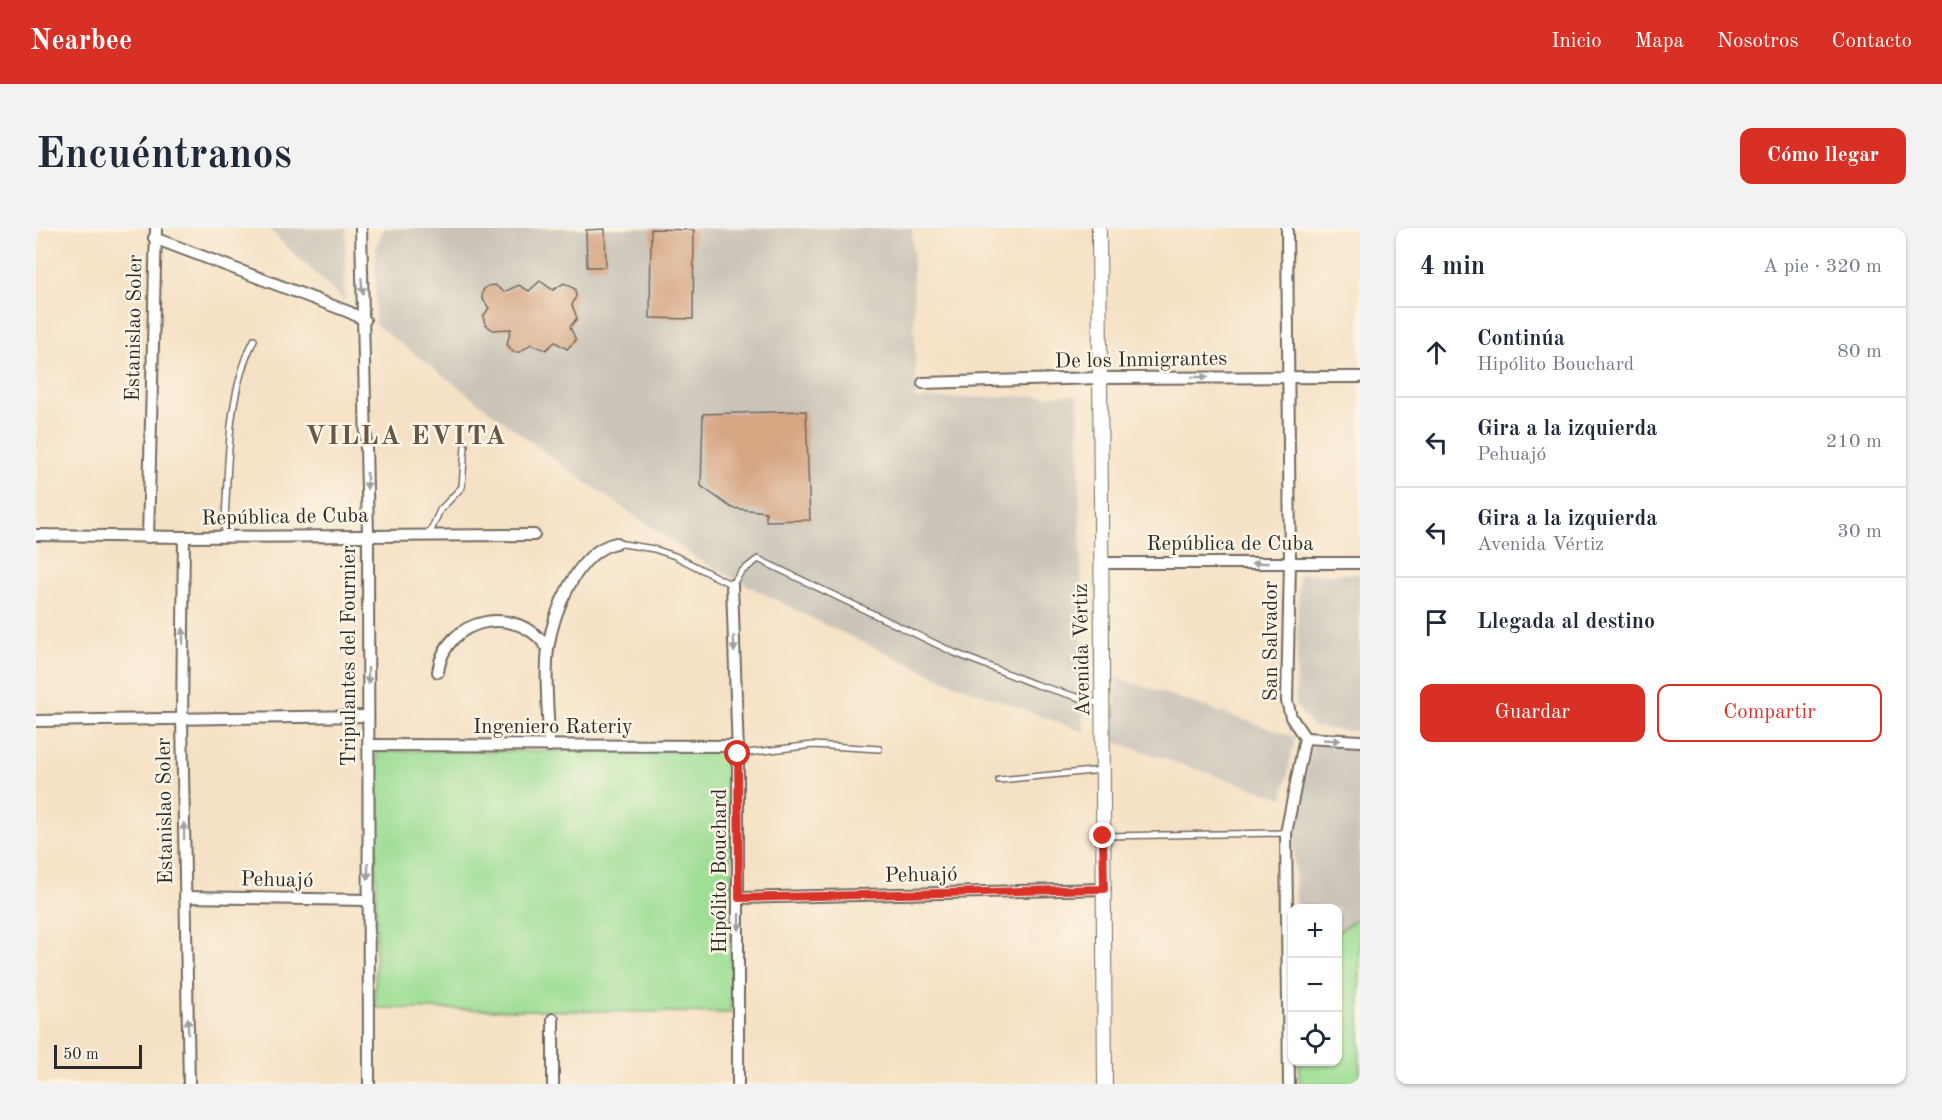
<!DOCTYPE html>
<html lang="es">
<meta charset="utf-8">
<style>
body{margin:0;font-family:"Old Standard TT",serif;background:#f2f2f3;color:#1f2937}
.controls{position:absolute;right:18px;bottom:18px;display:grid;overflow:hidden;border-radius:12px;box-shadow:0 2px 4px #0004}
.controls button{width:54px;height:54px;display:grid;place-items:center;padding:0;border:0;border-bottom:2px solid #e0e1e3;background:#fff;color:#1f2937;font:30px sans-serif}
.scale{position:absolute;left:18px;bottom:15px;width:88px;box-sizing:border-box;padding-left:6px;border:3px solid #2b2b2b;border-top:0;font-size:16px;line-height:21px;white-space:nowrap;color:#2b2b2b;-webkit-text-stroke:4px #fcf5e5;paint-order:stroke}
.stop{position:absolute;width:18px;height:18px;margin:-14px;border:4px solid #d93025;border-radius:50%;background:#fff}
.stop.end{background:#d93025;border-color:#fff;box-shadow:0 2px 6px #0008}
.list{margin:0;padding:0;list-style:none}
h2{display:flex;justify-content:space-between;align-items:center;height:78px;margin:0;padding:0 24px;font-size:26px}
h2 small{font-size:20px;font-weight:400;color:#747a83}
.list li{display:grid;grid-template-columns:39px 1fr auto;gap:18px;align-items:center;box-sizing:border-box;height:90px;padding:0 24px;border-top:2px solid #e0e1e3}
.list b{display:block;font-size:22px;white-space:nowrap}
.list p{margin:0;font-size:20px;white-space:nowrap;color:#747a83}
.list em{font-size:20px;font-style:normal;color:#747a83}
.actions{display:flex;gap:12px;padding:18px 24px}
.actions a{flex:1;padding:14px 0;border:2px solid #d93025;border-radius:12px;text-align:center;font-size:21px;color:#d93025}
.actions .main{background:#d93025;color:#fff}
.icon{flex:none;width:33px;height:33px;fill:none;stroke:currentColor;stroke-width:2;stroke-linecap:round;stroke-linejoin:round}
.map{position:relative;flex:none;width:1324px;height:856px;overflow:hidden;border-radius:12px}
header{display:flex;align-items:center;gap:36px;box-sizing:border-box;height:84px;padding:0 30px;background:#d93025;color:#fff}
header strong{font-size:28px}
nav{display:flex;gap:33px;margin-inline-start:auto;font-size:21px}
.intro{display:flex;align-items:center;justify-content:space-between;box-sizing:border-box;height:144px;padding:0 36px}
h1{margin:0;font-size:42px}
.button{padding:15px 27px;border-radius:12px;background:#d93025;color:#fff;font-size:21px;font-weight:700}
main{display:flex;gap:36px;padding:0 36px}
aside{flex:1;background:#fff;border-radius:12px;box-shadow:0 2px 4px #0004}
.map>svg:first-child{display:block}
.industrial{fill:#c9c3b8}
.green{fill:#9ede95;stroke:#648460;stroke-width:1.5}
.building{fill:#d6a683}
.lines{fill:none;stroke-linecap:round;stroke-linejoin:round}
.service-casing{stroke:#726b61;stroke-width:8}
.minor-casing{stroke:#726b61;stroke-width:14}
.tertiary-casing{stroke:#726b61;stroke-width:16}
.service{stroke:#fff;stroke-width:5}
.minor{stroke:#fff;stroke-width:10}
.tertiary{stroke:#fff;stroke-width:14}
.oneway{fill:#a0a0a0}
.route{stroke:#d93025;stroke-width:8}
.labels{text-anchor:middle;stroke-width:5;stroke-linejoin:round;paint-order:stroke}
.street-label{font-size:21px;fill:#2b2b2b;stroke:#fcf5e5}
.district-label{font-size:27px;font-weight:bold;letter-spacing:1.5px;fill:#67564a;stroke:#fcf5e5}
</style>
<header>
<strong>Nearbee</strong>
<nav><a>Inicio</a><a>Mapa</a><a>Nosotros</a><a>Contacto</a></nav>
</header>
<div class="intro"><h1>Encuéntranos</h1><a class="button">Cómo llegar</a></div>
<main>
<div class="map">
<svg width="1324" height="856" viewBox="0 0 1324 856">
<rect width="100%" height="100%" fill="#fcf5e5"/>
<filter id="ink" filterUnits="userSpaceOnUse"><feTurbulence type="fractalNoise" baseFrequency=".0167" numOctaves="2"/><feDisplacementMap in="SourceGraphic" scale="12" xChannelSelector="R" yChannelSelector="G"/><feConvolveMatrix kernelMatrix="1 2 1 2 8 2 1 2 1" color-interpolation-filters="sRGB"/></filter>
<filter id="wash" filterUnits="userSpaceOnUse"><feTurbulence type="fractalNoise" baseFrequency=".008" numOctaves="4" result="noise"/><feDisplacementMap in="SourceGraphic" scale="24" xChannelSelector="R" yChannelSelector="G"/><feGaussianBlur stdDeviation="1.35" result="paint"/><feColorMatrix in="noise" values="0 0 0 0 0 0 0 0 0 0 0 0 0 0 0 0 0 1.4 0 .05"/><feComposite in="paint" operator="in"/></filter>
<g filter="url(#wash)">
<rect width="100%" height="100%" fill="#f5e1c5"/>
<g class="industrial">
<polygon points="232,0 310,0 309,73 257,25"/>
<polygon points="348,0 876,0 880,171 1042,167 1048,504 909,452 779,392 663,332 531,241 339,96 340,19"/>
<polygon points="1263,346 1324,346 1324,504 1277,499 1260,478"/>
<polygon points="1080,449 1259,509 1247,570 1079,514"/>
<polygon points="1277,515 1324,519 1324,688 1302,704 1302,680 1260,680 1258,605"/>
</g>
<g class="green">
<polygon points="341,523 696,523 695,785 339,780"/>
<polygon points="1324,688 1324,856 1263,856 1263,834 1302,834 1302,704"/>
</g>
<g id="blocks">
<g class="building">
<polygon points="569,1 570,39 551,39 550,2"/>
<polygon points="615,1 658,2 657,91 614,90"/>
<polygon points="504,53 517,62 528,55 539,61 540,68 536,77 541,90 534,99 540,112 531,121 519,114 510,122 495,116 484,124 477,124 471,116 475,101 457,102 449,96 447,89 453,80 446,70 447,62 452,58 459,57 468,64 483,57 493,63"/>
<polygon points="770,183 774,292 730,293 730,284 696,280 665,258 667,186"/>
</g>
</g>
</g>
<g filter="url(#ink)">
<use href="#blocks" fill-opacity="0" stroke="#726b61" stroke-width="1.5"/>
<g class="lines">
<defs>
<g id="service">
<path d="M 188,307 C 193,243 189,170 218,112"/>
<polyline points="393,307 404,282 426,259 429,218"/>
<polyline points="581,315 618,321 639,328 696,357 705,344 722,331 919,425 998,456 1064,476"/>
<polyline points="702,526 777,517 843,521"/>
<polyline points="963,552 1067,542"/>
<polyline points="1069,608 1250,605"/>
</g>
<g id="minor">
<polyline points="325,0 332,306 333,856"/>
<polyline points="1251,0 1254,334 1251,473 1255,489 1269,510 1250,605 1253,856"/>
<polyline points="118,10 313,84 329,92"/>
<polyline points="887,155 1064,150 1324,149"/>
<polyline points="0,307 148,309 498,307"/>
<polyline points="112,309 120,0"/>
<polyline points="148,309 146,492 153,856"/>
<polyline points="1065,335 1324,335"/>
<polyline points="696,357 702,526 702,856"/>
<path d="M 402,444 C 409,388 483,375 512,421"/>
<polyline points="0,493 332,488"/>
<polyline points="1269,510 1324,513"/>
<polyline points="332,517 702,518"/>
<path d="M 513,518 C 513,486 508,452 512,421 C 517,385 541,323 580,315"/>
<polyline points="149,669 332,672"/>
<polyline points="703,670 1069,661"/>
<polyline points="517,791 517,856"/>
</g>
<polyline id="tertiary" points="1063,0 1069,856"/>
</defs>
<use href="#service" class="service-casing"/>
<use href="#minor" class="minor-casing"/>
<use href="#tertiary" class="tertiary-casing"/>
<use href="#service" class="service"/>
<use href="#minor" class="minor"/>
<use href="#tertiary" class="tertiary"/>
</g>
<defs><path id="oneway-solid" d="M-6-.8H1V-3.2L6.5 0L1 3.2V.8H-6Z" transform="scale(1.5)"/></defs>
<g class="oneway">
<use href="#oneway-solid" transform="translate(326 58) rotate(85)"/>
<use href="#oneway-solid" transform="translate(1164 149)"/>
<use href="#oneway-solid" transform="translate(331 253) rotate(89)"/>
<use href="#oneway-solid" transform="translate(1224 335) rotate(180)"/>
<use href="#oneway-solid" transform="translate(147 408) rotate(-89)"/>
<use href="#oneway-solid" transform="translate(698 416) rotate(88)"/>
<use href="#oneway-solid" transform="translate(332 448) rotate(90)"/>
<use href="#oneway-solid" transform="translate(1296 512) rotate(3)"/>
<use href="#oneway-solid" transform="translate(148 603) rotate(-91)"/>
<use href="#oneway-solid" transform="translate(332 643) rotate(90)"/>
<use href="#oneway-solid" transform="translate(703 694) rotate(90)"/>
<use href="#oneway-solid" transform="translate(152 798) rotate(-91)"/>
</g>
</g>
<g class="lines" filter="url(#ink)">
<polyline class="route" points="702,526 703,670 1068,661 1067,608"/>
</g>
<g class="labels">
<g class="street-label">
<text transform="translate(97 100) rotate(-89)" y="7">Estanislao Soler</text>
<text transform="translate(1105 131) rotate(-1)" y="7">De los Inmigrantes</text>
<text transform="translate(249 288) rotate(-1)" y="7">República de Cuba</text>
<text x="1194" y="322">República de Cuba</text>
<text transform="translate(1234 413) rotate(-90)" y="7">San Salvador</text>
<text transform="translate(1045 422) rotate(-91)" y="7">Avenida Vértiz</text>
<text transform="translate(312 428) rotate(-90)" y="7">Tripulantes del Fournier</text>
<text x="517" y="505">Ingeniero Rateriy</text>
<text transform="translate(128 583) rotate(-91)" y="7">Estanislao Soler</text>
<text transform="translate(683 643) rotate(-90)" y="7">Hipólito Bouchard</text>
<text transform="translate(885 646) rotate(-1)" y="7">Pehuajó</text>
<text transform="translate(241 651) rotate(1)" y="7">Pehuajó</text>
</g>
<g class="district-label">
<text x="370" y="216">VILLA EVITA</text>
</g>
</g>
</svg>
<div class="controls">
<button>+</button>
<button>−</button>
<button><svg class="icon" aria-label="locate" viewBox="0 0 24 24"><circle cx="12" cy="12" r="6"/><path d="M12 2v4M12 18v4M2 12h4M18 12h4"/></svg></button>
</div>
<div class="scale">50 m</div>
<div class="stop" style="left:702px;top:526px"></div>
<div class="stop end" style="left:1067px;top:608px"></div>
</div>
<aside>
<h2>4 min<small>A pie · 320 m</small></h2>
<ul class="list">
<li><svg class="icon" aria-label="ahead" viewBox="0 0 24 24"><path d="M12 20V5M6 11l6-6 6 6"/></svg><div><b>Continúa</b><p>Hipólito Bouchard</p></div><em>80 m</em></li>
<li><svg class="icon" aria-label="left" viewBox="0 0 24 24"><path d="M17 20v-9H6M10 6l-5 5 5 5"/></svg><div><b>Gira a la izquierda</b><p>Pehuajó</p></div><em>210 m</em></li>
<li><svg class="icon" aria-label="left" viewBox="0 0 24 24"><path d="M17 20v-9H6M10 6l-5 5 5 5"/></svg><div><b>Gira a la izquierda</b><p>Avenida Vértiz</p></div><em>30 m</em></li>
<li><svg class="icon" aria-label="arrive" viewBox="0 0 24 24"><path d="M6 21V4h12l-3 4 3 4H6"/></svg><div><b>Llegada al destino</b></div></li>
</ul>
<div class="actions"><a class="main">Guardar</a><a>Compartir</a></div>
</aside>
</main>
